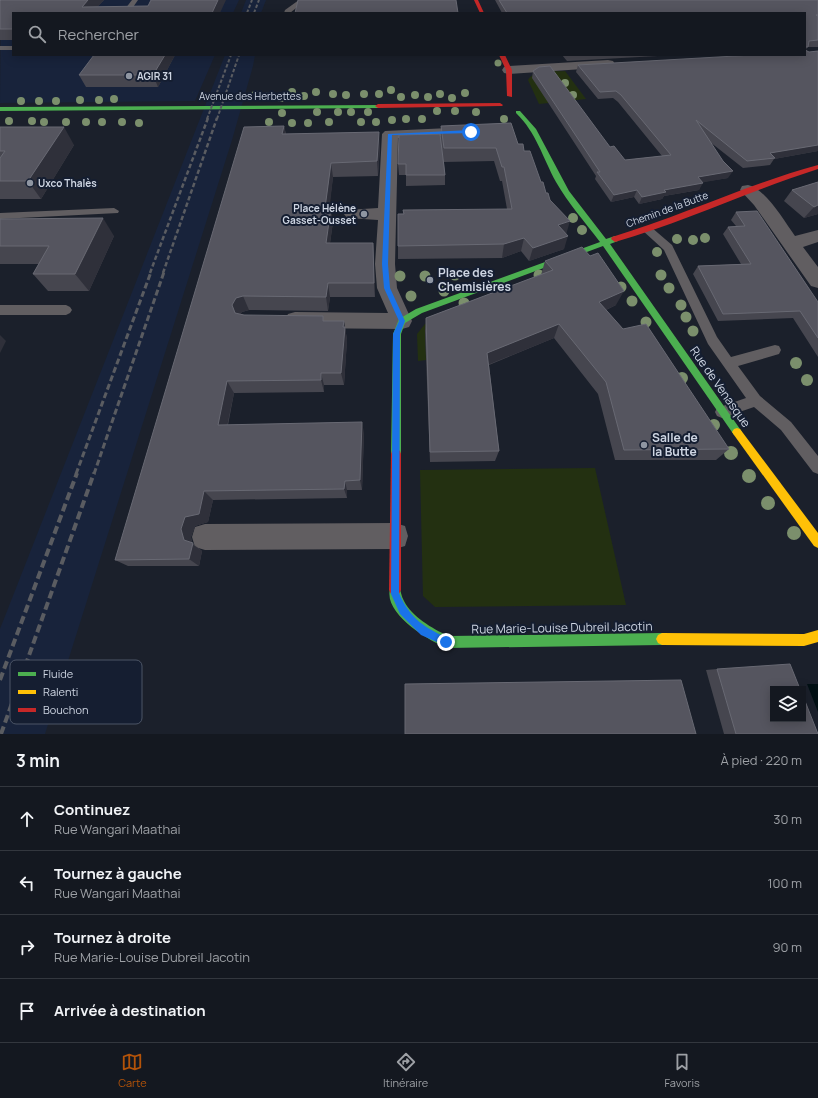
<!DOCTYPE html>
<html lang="fr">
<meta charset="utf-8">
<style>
body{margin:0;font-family:Manrope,sans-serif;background:#21252d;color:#f1f3f6}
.controls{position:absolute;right:12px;bottom:12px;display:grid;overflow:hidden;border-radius:0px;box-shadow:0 2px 10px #0003}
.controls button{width:36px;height:36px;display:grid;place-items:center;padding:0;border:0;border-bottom:1px solid #33373e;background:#141820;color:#f1f3f6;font:20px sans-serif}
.stop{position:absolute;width:12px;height:12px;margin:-9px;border:3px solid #1a73e8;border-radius:50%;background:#fff}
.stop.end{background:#1a73e8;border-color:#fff;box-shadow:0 1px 4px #0008}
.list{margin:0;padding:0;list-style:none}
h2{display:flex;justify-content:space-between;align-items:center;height:52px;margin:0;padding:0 16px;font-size:17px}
h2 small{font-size:13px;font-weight:400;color:#9da0a5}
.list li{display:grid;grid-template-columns:26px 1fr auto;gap:12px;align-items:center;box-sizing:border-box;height:64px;padding:0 16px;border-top:1px solid #33373e}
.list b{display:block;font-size:15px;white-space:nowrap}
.list p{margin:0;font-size:13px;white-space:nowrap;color:#9da0a5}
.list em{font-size:13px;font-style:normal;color:#9da0a5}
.icon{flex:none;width:22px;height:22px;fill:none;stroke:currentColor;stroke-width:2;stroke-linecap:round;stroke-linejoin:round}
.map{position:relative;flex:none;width:818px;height:734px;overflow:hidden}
.search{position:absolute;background:#141820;box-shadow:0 2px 10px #0003;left:12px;right:12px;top:12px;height:44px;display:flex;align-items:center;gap:10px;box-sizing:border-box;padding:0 14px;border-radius:0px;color:#9da0a5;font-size:15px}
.sheet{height:308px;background:#141820}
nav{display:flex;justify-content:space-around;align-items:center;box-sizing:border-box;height:56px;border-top:1px solid #33373e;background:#141820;font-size:11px;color:#9da0a5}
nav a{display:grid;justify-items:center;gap:2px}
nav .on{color:#b45309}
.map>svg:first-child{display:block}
.built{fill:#18233b}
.green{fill:#233011}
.water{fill:#021014}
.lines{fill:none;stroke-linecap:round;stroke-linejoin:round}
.lane{fill:#615e61;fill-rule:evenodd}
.street{fill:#615e61;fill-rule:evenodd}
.fast{fill:#4caf50;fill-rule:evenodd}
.slow{fill:#ffc107;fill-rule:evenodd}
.jam{fill:#c62828;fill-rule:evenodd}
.rail-far3{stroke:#5a5c61;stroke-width:2;stroke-dasharray:3.5 2;stroke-linecap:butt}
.rail-far2{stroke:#5a5c61;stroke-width:2.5;stroke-dasharray:4.5 2.5;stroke-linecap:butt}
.rail-far1{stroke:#5a5c61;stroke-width:3;stroke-dasharray:6 3;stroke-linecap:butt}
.rail{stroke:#5a5c61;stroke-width:4;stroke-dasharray:8 4;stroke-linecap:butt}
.tree{fill:#7b8f6c}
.wall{fill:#46464f}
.shaded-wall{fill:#2f303a}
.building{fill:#55555f;stroke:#686973}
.route{fill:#1a73e8}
.poi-dot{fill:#8f96a2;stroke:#151e31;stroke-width:1.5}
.labels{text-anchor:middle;stroke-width:4;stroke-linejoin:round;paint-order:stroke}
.far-poi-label{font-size:10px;font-weight:bold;fill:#ced5e2;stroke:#151e31;text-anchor:start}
.far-street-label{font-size:10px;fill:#ced5e2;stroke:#151e31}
.poi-label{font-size:12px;font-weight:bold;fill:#ced5e2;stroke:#151e31;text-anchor:start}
.street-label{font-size:12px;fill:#ced5e2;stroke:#151e31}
.key{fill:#151e31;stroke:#4c5566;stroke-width:1}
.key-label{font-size:11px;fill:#ced5e2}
</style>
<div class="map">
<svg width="818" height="734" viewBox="0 0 818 734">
<rect width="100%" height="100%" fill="#1b202b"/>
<g class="built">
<polygon points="239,0 233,13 13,13 13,55 215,55 195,101 0,103 1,0"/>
<polygon points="246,0 266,0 261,13 241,13"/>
<polygon points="225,55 255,55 253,66 232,140 45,734 0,734 0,629"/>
</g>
<g class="green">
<path d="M 565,71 L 586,99 L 539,104 L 528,80 C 534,69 554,72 565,71 Z"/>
<polygon points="517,290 425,331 426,360 418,361 417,334 425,324"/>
<polygon points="595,468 626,605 435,607 423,596 420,470"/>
</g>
<polygon class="water" points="807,684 818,684 818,712"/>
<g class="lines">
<g class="lane">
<polygon points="132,0 138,0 129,13 122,13"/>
<polygon points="299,0 306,0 290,13 284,13 285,10"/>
<rect x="0" y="46" width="13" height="4"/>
<polygon points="114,208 119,211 118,213 0,219 0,213"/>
<polygon points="647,226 651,227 672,245 717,337 731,357 775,345 779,346 781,350 779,354 738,366 760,396 791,422 818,456 818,474 813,472 781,430 754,407 722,418 717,416 715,412 717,408 746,398 708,344 664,250 642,230"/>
<polygon points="0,305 66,305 70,307 72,310 70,313 66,315 0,315"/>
</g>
<g class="street">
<polygon points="608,60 613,61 615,64 613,67 509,74 504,73 502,70 504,67 509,66"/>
<polygon points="471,127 476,129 479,132 476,135 398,138 395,264 397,288 412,321 409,327 402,329 295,328 288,326 285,320 288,314 295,312 388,313 377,288 375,264 378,220 347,218 344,214 347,210 378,208 382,134 385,131"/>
<path d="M 748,185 C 766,189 784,221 795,236 L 818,230 L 818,242 L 803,247 L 818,267 L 818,288 L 811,286 L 754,205 L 740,190 L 742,186 Z"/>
<polygon points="395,523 405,526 408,536 405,546 395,549 205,550 195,547 192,537 195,527 205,524"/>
</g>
<g class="fast">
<polygon points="380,105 381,106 378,108 0,111 0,107"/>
<path d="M 516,111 L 520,111 L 536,129 L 569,191 L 606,239 L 615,236 L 618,237 L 618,241 L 610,244 L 740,429 L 742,432 L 740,435 L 737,436 L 734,435 L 603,246 L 422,313 L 405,323 L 401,334 L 401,454 L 400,457 L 396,459 L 392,457 L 391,454 L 393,334 L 399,319 L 416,309 L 600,242 C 585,222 568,203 556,182 C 543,158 536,132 516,113 Z"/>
<path d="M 395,584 L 399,586 C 401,591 401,596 404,601 C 412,617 432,628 448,636 L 662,633 L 666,635 L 668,639 L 666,643 L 662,645 L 447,648 C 428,640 380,612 391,586 Z"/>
</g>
<g class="slow">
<polygon points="737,428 740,429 818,533 818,548 814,546 734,435 732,432 734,429"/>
<polygon points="818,630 818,642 804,646 662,645 658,643 656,639 658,635 662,633 804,634"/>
</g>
<g class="jam">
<polygon points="474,0 478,0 484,13 480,13"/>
<polygon points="499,55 505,55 512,70 512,97 507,96 506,70"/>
<polygon points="500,103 503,105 502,106 378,108 375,106 378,104"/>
<path d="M 818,165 L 818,169 C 749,191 684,222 615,242 L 611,239 L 612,237 C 682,216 748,184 818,165 Z"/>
<polygon points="396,449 400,451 401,454 401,590 399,594 395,596 391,594 389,590 391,454 392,451"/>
</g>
<g class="rail-far3">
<polyline points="247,13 252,0"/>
<polyline points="254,13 259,0"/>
<polyline points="207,119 231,55"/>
<polyline points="217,119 239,55"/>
</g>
<g class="rail-far2">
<polyline points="150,273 208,118"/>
<polyline points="163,273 217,118"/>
</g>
<g class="rail-far1">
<polyline points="76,474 151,272"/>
<polyline points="94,474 164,272"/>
</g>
<g class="rail">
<polyline points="0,680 77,473"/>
<polyline points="1,734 94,473"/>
</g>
</g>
<g class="tree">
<circle cx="498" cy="63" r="3.5"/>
<circle cx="565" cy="83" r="4"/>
<circle cx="391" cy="90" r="4"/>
<circle cx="292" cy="92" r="4"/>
<circle cx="316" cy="92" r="4"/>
<circle cx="465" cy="93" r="4"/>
<circle cx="333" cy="94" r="4"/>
<circle cx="364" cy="94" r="4"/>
<circle cx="379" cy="94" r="4"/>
<circle cx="440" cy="94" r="4"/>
<circle cx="255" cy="95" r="4"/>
<circle cx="346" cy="95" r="4"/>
<circle cx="415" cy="95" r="4"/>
<circle cx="573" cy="95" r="4"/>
<circle cx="269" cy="96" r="4"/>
<circle cx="304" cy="96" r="4"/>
<circle cx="401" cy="97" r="4"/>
<circle cx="428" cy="97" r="4"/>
<circle cx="281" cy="98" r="4"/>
<circle cx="452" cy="98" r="4"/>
<circle cx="114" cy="99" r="4"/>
<circle cx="80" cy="100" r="4"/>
<circle cx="99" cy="100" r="4"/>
<circle cx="21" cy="101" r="4"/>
<circle cx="39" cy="101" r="4"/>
<circle cx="56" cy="101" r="4"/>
<circle cx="437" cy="111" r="4"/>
<circle cx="455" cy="111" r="4"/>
<circle cx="317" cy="112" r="4"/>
<circle cx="338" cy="112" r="4"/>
<circle cx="351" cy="112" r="4"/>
<circle cx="368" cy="112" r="4"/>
<circle cx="476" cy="112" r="4"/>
<circle cx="282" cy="113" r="4"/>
<circle cx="406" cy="119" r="4"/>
<circle cx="422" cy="119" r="4"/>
<circle cx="504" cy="119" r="4"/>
<circle cx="392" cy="120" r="4"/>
<circle cx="9" cy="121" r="4"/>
<circle cx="32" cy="121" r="4"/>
<circle cx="44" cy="122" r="4"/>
<circle cx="66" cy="122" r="4"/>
<circle cx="86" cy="122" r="4"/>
<circle cx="102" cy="122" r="4"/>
<circle cx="122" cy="122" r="4"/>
<circle cx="269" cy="122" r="4"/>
<circle cx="329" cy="122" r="4"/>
<circle cx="361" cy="122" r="4"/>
<circle cx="376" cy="122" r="4"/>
<circle cx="139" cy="123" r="4"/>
<circle cx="292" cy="123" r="4"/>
<circle cx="308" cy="123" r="4"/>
<circle cx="573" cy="218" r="5"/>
<circle cx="582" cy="230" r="5"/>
<circle cx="705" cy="238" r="5"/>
<circle cx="677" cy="239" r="5"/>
<circle cx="693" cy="240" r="5"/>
<circle cx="657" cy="252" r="5"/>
<circle cx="455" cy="275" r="5.5"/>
<circle cx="539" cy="275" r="5.5"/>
<circle cx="661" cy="275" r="5.5"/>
<circle cx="400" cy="276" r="5.5"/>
<circle cx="425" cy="276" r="5.5"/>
<circle cx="621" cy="287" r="5.5"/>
<circle cx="503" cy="288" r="5.5"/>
<circle cx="669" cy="288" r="5.5"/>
<circle cx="444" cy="291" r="5.5"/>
<circle cx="411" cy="296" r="5.5"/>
<circle cx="632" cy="301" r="5.5"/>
<circle cx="464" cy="303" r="5.5"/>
<circle cx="681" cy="305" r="5.5"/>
<circle cx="686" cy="317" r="5.5"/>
<circle cx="646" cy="322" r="5.5"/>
<circle cx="693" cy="331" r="5.5"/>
<circle cx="796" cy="363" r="6"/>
<circle cx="682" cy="378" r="6"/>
<circle cx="807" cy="380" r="6"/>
<circle cx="714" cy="425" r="6"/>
<circle cx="731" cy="453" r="7"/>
<circle cx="749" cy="476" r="7"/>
<circle cx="768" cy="503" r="7"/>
<circle cx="794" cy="533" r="7"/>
</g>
<g class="wall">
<polygon points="1,0 104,0 98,6 13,13 13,40 0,40 0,1"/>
<polygon points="495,0 818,0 818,47 807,47 806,50 809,52 818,51 818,151 774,159 770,165 743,168 710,142 728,178 702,182 699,190 664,196 662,199 639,204 634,197 611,202 595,179 596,176 532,78 533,71 610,147 625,160 662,156 618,102 613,98 598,99 576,72 578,65 805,55 805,13 502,13"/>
<polygon points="175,55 158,87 86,87 79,75"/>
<polygon points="562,55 676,55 567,61"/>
<polygon points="284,126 286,134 380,146 378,176 333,177 329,208 333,222 330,243 373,243 375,297 330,297 328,311 249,310 242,312 240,314 244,315 324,321 344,321 347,340 344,385 324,385 324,392 234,393 228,425 364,433 362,490 347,490 347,498 213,500 208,522 195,526 191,537 192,543 202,551 199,566 128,566 115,560"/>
<polygon points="441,126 518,144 524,151 541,182 546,193 566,233 564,249 529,261 521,251 502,258 398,259 398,214 507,209 502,181 500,181 494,161 444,162 445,175 445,185 406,186 406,175 399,175 398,164 441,138"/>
<polygon points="0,127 74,145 41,199 0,199"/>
<polygon points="818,182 818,214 804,218 784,201 792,190"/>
<polygon points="736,212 818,302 818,357 793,318 718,321 693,274 698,266 741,264 723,234 728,227 736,226 731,220"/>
<polygon points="0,219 114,236 89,291 48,291 33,274 39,264 0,264"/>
<polygon points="545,261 616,305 606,310 729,449 716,460 615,460 598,394 554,338 489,365 499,451 495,461 430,462 425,331 426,318 541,275"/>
<polygon points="717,669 818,734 724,734 706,670"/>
</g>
<g class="shaded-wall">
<polygon points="88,0 104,0 92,13 82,7"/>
<polygon points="218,0 226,0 220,13 212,13"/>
<polygon points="165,55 175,55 158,87 153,75"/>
<polygon points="284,126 287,140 282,134"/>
<polygon points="64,127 74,145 41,199 28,181"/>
<polygon points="379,132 380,146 378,176 377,161"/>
<polygon points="818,145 818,151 774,159 775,158 770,153"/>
<polygon points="331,163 333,177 328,222 325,208"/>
<polygon points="733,171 728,178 694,184 698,177"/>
<polygon points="703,183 699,190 664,196 662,199 639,204 642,197 664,190"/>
<polygon points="637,190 634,197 611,202 614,195"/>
<polygon points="818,205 818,214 804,218 814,207"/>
<polygon points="331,208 333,222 328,257 326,243"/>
<polygon points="103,218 114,236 89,291 75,274"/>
<polygon points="570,221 566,235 558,225"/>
<polygon points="568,236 564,249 529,261 533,248"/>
<polygon points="524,238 521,251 502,258 504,244"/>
<polygon points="373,243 374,257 375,297 374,283"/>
<polygon points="328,283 330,297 328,311 326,297"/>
<polygon points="624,291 616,305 593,316 599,302"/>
<polygon points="243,296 249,310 242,312 238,318 232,305 236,298"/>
<polygon points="344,321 347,340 344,385 341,373"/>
<polygon points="559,324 554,338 485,366 487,353"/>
<polygon points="0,335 6,341 0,353"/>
<polygon points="321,373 324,385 324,392 321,380"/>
<polygon points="227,381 234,393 225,436 218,425"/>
<polygon points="362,422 364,433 362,490 360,480"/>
<polygon points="345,481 347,490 347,498 344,489"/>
<polygon points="204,491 213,500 208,522 195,526 191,537 192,544 202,551 199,566 189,559 181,529 185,517"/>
</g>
<g class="building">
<polygon points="1,0 88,0 82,7 148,6 151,0 218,0 212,13 13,13 13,29 0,29 0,1"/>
<polygon points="298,0 456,0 458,13 463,13 295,13"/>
<polygon points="499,0 818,0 818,15 816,15 818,16 818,40 809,41 808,47 805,47 805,13 507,13"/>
<polygon points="805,50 809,52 818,51 818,145 770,153 775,158 747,161 696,120 723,161 733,171 698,177 703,183 664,190 666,192 642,197 637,190 614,195 597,172 600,172 533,71 539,67 550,66 610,147 614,146 625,160 671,155 621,95 616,91 600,92 578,65 753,55 805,55"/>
<polygon points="94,55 165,55 153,75 79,75"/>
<polygon points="511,123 518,144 523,144 524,151 530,151 541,182 543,182 546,193 548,193 550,200 570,221 558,225 568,236 533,248 524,238 504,244 398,246 398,214 404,214 403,210 512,209 504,167 502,167 496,148 444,148 441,126"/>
<polygon points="284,126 282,134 379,132 377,161 331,163 325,208 331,208 326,243 373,243 374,283 328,283 326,297 243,296 236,298 232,305 235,313 244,315 323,316 323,321 344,321 343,327 345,327 341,373 321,373 321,380 227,381 218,425 362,422 360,480 345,481 344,489 204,491 199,514 185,517 181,529 184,540 193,543 189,559 115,560 244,127"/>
<polygon points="0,127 64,127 28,181 0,181 0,158 5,151 0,151"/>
<polygon points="440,134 445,175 406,175 406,164 398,164 399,135"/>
<polygon points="818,182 818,205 814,207 792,190"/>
<polygon points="757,211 818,302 818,338 800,311 723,314 698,266 751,264 728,227 745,226 736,212"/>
<polygon points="103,218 75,274 33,274 49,246 0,246 0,219"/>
<polygon points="582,247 590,256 598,253 624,291 599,302 623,329 646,324 729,449 624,450 606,382 559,324 487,353 499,451 430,452 426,318 553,270 545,261"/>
<polygon points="790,664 800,689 773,689 773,719 803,719 803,696 818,734 736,734 717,669"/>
<polygon points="681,680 696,734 405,734 405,684"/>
</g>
<path class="route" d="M 471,130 L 472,133 L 392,135 L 388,264 L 390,288 L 405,321 L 400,334 L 399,593 C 410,619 425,628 450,639 L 451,642 L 446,646 L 421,635 L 400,614 L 391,594 L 393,334 L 399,321 L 384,288 L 382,264 L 388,134 Z"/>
<g class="poi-dot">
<circle cx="129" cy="76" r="4"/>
<circle cx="30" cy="183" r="4"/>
<circle cx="364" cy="214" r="4"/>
<circle cx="430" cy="280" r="4"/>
<circle cx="644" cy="445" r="4"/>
</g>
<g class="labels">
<g class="far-poi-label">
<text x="137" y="80">AGIR 31</text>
<text x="38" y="187">Uxco Thalès</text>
<text x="356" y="212" text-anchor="end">Place Hélène<tspan x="356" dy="12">Gasset-Ousset</tspan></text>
</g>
<g class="far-street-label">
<text x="250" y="100">Avenue des Herbettes</text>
<text transform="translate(667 209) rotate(-20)" y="4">Chemin de la Butte</text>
</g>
<g class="poi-label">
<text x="438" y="277">Place des<tspan x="438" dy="14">Chemisières</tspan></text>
<text x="652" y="442">Salle de<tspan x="652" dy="14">la Butte</tspan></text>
</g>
<g class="street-label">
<text transform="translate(720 387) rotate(55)" y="4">Rue de Venasque</text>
<text transform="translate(562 628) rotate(-1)" y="4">Rue Marie-Louise Dubreil Jacotin</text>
</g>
</g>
<rect x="10" y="660" width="132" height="64" rx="6" class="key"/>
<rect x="18" y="672" width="18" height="4" fill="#4caf50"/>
<rect x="18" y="690" width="18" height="4" fill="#ffc107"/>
<rect x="18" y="708" width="18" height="4" fill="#c62828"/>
<g class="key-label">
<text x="43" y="678">Fluide</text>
<text x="43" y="696">Ralenti</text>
<text x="43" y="714">Bouchon</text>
</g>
</svg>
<div class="controls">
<button><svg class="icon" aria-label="layers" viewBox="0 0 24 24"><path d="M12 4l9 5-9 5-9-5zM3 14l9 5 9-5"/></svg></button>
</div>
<div class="stop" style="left:471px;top:132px"></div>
<div class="stop end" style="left:446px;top:642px"></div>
<div class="search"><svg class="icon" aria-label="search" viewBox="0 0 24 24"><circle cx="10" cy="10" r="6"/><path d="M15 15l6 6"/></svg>Rechercher</div>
</div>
<section class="sheet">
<h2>3 min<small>À pied · 220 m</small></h2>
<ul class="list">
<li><svg class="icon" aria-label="ahead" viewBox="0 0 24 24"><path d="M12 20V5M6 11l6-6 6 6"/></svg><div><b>Continuez</b><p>Rue Wangari Maathai</p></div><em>30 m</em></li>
<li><svg class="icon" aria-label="left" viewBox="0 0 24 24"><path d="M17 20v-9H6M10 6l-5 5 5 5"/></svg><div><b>Tournez à gauche</b><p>Rue Wangari Maathai</p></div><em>100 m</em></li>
<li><svg class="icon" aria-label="right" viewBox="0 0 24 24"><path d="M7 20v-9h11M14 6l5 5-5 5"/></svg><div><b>Tournez à droite</b><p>Rue Marie-Louise Dubreil Jacotin</p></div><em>90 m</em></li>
<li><svg class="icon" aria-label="arrive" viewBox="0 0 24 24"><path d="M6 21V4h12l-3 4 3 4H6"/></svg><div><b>Arrivée à destination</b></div></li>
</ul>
</section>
<nav>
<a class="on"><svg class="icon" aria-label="map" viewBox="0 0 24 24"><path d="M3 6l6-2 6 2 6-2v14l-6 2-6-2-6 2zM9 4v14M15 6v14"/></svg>Carte</a>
<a><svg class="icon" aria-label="directions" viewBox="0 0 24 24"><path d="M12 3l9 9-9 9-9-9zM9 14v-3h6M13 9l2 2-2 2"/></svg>Itinéraire</a>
<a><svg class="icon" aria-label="saved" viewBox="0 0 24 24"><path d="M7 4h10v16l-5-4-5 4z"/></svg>Favoris</a>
</nav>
